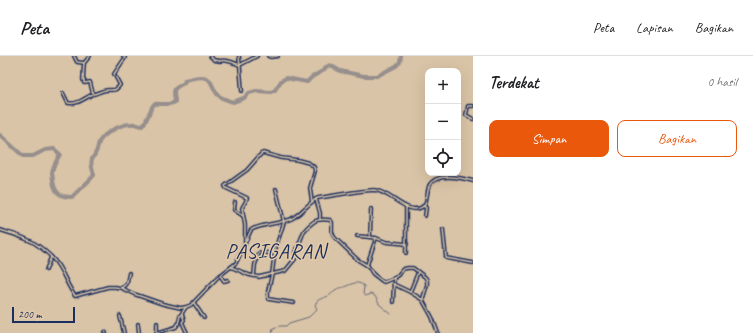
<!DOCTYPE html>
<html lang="id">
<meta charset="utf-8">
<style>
body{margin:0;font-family:Caveat,sans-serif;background:#f6f6f6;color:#202124}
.controls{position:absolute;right:12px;top:12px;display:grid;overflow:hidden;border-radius:8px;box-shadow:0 4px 16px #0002}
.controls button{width:36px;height:36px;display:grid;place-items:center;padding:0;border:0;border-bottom:1px solid #e0e0e0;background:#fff;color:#202124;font:20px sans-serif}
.scale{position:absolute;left:12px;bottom:10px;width:63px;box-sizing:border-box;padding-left:4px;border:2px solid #1b2f5e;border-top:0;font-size:11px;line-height:14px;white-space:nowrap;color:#1b2f5e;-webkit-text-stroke:3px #e2caaa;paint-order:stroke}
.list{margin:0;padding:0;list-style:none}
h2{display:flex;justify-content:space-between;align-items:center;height:52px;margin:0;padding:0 16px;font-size:17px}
h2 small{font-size:13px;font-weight:400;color:#757577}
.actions{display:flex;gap:8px;padding:12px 16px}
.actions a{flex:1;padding:9px 0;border:1px solid #ea580c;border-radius:8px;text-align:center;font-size:14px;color:#ea580c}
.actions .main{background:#ea580c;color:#fff}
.icon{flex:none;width:22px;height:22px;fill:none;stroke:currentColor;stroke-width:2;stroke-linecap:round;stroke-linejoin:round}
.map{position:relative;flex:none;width:473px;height:277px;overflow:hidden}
header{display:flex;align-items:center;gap:24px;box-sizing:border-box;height:56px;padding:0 20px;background:#fff;border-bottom:1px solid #e0e0e0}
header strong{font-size:19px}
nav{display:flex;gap:22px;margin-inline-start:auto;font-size:14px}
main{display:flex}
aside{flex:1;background:#fff}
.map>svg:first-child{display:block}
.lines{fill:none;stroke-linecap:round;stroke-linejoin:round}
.stream{stroke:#65697a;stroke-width:1}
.river{stroke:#968f8d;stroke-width:4}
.street-casing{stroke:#1b2f5e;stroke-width:4.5}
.street{stroke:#e2caaa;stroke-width:1.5}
.labels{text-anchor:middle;stroke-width:3;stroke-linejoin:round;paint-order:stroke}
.quarter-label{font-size:21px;letter-spacing:1px;fill:#1b2f5e;stroke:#e2caaa}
</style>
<header>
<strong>Peta</strong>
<nav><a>Peta</a><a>Lapisan</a><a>Bagikan</a></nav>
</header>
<main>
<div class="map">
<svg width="473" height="277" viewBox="0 0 473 277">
<rect width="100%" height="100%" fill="#dac4a7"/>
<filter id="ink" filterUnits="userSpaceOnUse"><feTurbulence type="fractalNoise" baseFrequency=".025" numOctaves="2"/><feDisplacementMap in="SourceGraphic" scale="8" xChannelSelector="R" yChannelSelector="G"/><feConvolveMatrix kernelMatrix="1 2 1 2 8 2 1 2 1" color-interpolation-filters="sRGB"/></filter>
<g filter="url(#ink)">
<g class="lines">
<path class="stream" d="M 272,277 L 273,272 L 280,270 L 286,270 L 289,267 L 309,261 L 317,253 L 315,249 L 317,245 C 321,242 324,242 328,240 C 331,239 333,236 335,234 C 338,232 341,232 344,231 C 352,228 357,224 364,230 L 363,238 L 365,240 L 370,238 L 375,240 L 379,248 L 391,258"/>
<path class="river" d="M 0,79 L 23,100 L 33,100 L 45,94 L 54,93 L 60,98 C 57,104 53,110 52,116 C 52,119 53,122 53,125 C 55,137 60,141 72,141 C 79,133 88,127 94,119 C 93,114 90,108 92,103 C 93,100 94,101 95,98 C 97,95 98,90 99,86 C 104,77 121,68 131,68 C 135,67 138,70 142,70 C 148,64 149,55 154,48 C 161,47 169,50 175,46 C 174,33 171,34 184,27 L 185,24 C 192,22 206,18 210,25 C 213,29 214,35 218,39 C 222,43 228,44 233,46 L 244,42 L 249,37 L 256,35 L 271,36 L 275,34 L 281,25 L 286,22 L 307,26 L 312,21 L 324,14 L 326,11 L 330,9 L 340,15 L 364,20 L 377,20 L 396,10 L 400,6 L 401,0"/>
<defs>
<g id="street">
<polyline points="74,0 77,6 84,7 90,0"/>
<path d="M 210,0 L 214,4 L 220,5 C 226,3 234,7 240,9 L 257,0"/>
<polyline points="239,0 242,35"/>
<polyline points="268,0 271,1 278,0"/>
<path d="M 63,37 L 68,47 C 77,49 85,42 93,38 L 90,26 L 85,27 L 84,27 L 84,24 L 83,24 L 84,7"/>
<path d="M 94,38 C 98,37 103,34 108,34 C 115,34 115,35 120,29 L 114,18 L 125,2 L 123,0"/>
<polyline points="473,50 468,50 466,59 473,63"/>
<polyline points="316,143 320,157 320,164"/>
<polyline points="235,146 234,154 243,160"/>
<polyline points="423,150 425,151 426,152 425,160"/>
<polyline points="406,151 406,197"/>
<polyline points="443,173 446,202 473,207"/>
<path d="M 0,174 C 9,177 18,179 26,183 C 37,187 51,199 57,208 C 64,218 68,231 75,240 L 108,231 L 115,231 L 121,232 L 134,238 L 163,248 L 181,252 L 186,251 L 191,249 L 218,221 L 236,207 L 251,174 C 260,168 279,168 291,163 C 301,158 308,147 318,142 C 331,140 343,138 355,136 C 362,135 368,134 374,134 C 391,135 409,163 425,149 C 427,143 427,136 429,130 C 436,116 462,122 473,125"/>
<polyline points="357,180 368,181 376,182 386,186 407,188"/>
<polyline points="370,181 371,153"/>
<polyline points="245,185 245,169 242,152 246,145 247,142 245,141 226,132 225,130 226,129 247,114 261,98 263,97 281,102 298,104 309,107 314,111 315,115 310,132 312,146"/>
<polyline points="265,197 275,197"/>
<polyline points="367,209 376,182"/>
<path d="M 231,211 L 249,219 L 259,221 L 285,215 L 295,203 L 296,196 L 304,175 C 313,165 316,162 330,164 L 332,166 L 332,176 L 334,181 L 358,204 L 368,210 L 373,218 L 382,225 L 384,226 L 394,222 L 398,219 L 403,213 L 408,212 L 413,212 L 425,221 L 427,224 L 427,229 L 423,242 L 423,245 L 432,261 L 438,277"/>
<polyline points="46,214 51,201"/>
<polyline points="272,218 275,194 284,166 276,133"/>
<polyline points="272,218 268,235 268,243 294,247"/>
<polyline points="220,219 224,225 228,224"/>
<polyline points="254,220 255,209 259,197"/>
<polyline points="393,228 410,236 423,244"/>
<path d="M 121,232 C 128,228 127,225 129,217"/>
<polyline points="410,236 418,216"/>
<polyline points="393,246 394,222"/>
<polyline points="194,247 204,262"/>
<polyline points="182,258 184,264 182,266 187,277"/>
<polyline points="120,260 124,277"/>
<polyline points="138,268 139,277"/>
<polyline points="105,276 106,277"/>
<polyline points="156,277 176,271 178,268 180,260 186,251"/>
<polyline points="157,277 157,267"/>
</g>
</defs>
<use href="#street" class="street-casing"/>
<use href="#street" class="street"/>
</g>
</g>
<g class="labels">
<g class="quarter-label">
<text x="276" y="202">PASIGARAN</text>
</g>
</g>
</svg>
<div class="controls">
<button>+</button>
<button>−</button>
<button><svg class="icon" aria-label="locate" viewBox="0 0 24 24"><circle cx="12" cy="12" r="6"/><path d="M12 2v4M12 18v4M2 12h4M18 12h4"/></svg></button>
</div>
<div class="scale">200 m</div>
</div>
<aside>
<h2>Terdekat<small>0 hasil</small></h2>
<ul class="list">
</ul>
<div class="actions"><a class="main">Simpan</a><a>Bagikan</a></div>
</aside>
</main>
